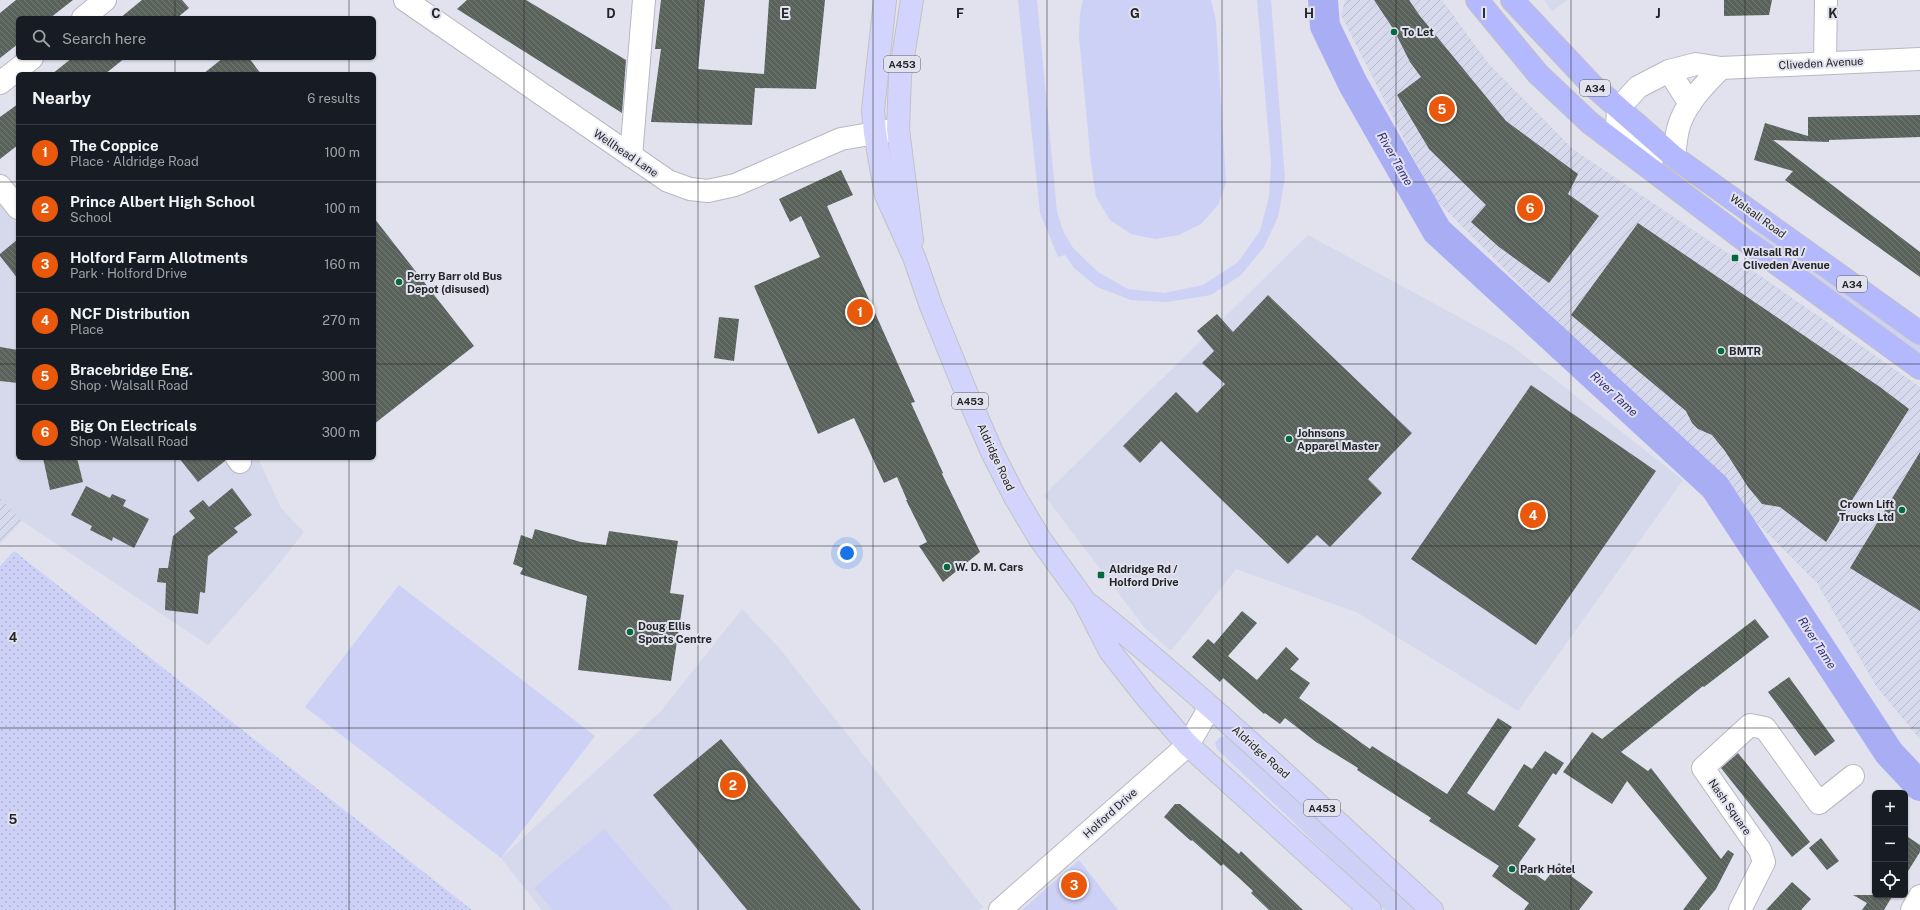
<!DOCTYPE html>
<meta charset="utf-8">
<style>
body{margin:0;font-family:"Public Sans",sans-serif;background:#242831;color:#f1f3f6}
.controls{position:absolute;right:12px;bottom:12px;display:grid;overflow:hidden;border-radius:6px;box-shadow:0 1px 3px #0004}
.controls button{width:36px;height:36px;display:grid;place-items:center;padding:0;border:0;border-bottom:1px solid #363941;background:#171b24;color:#f1f3f6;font:20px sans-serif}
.you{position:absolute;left:847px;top:553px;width:14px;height:14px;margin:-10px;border:3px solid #fff;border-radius:50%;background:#1a73e8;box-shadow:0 0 0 6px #1a73e833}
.badge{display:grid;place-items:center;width:26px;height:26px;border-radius:50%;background:#ea580c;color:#fff;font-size:13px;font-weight:700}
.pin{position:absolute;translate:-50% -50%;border:2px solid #fff;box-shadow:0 1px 4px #0006}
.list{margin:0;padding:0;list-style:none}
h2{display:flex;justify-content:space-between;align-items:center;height:52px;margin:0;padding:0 16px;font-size:17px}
h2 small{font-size:13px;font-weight:400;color:#9ea1a6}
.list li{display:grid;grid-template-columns:26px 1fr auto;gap:12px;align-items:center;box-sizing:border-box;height:56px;padding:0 16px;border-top:1px solid #363941}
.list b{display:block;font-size:15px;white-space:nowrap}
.list p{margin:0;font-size:13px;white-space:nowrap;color:#9ea1a6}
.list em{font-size:13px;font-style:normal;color:#9ea1a6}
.icon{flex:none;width:22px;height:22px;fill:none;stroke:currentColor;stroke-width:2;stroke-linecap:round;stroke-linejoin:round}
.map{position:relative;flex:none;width:1920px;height:910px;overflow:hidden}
.search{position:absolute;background:#171b24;box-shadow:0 1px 3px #0004;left:16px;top:16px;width:360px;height:44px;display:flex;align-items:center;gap:10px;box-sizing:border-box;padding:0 14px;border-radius:6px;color:#9ea1a6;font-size:15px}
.panel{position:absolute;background:#171b24;box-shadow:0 1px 3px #0004;left:16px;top:72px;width:360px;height:388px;border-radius:6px}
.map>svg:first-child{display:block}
.built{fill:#d6d8eb}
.industrial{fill:url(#industrial-furrows)}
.green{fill:#cdd1f6}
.park{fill:url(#park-dots)}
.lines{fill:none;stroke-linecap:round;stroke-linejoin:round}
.river{stroke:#a9aef4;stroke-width:30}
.building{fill:url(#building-back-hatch)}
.minor-casing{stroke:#b7b8c3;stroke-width:24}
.major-casing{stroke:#c2c2c3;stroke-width:24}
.highway-casing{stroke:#c2c2c3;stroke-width:24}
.minor{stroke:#fff;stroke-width:22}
.major{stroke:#d2d4fe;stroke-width:22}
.highway{stroke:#b4b8fe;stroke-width:22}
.grid{fill:none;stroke:#242529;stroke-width:1;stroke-opacity:0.55}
.poi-dot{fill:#036a40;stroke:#e1e2ee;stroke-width:1.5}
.labels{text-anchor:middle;stroke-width:4;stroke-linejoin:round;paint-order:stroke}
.shield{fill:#e1e2ee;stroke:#5d5e64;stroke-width:1}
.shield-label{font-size:10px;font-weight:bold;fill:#242529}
.poi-label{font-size:11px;font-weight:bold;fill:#242529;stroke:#e1e2ee;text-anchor:start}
.street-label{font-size:11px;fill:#242529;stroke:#e1e2ee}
.water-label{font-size:12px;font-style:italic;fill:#332d7d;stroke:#e1e2ee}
.grid-label{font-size:13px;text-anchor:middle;font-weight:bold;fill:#242529;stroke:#e1e2ee;stroke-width:4;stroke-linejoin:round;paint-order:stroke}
</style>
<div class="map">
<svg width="1920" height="910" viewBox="0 0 1920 910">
<defs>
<pattern id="industrial-furrows" width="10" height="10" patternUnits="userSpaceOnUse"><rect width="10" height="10" fill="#d6d8eb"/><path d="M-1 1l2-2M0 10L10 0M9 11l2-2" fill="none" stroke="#b8b9ca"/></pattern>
<pattern id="park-dots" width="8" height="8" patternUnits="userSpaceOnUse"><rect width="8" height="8" fill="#cdd1f6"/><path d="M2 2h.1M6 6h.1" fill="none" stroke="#b0b3d3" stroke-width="1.8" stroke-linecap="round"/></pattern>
<pattern id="building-back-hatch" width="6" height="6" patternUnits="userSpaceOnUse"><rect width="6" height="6" fill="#59635c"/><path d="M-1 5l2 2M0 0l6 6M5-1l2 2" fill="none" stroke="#727a75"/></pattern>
</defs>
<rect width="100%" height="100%" fill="#e1e2ee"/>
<g class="built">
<polygon points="1544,0 1568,0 1552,11"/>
<polygon points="0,204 18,225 18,458 258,458 281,508 304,532 270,575 208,645 22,521 0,498"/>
<polygon points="1308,235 1512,346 1683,480 1518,711 1356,612 1236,569 1171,651 1145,628 1044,495"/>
<polygon points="742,609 780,649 983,907 979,910 542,910 501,858 661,711"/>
</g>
<g class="industrial">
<polygon points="1345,0 1442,0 1488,63 1574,150 1735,258 1920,387 1920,739 1876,686 1817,583 1434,198 1341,15"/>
<polygon points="0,498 22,521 0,544"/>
</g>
<g class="green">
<polygon points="1018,0 1037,0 1057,212 1064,233 1073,248 1098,272 1128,289 1164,293 1203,285 1238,262 1260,231 1269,196 1271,163 1257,0 1271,0 1285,178 1278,217 1264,247 1241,275 1211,295 1167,302 1131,300 1097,287 1074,268 1065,255 1058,257 1040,213"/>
<polygon points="1083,0 1211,0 1216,21 1226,183 1218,205 1201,224 1179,235 1155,239 1131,234 1110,220 1096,197 1091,163 1079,37 1080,13"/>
<polygon points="1743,219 1920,343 1920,357 1768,246"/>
<polygon points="399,585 595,736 501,858 305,707"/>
<polygon points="1226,736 1246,753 1424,910 1385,910 1217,749 1215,743 1219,738"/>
<polygon points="604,829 673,910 553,910 534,888"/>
<polygon points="1079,860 1118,910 1022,910 1023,909"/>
</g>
<polygon class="park" points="14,551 472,910 0,910 0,566"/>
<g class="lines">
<polyline class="river" points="1323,0 1325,26 1353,84 1437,231 1715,487 1889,753 1920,786"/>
</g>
<g class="building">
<polygon points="16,0 73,0 50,18 18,18 18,44 0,58 0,13"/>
<polygon points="142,0 182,0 189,8 177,18 120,18"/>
<polygon points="467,0 526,0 626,60 622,113 457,9"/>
<polygon points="661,0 705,0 698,69 764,74 769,0 825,0 816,89 755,88 752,125 651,122 661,49 655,49"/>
<polygon points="1374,0 1409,0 1420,16 1506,121 1578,174 1568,194 1599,216 1549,283 1499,247 1471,222 1486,205 1429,149 1397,95 1421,77 1410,62 1394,30"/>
<polygon points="1724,0 1772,0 1769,15 1724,16"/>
<polygon points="72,58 125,58 105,74 52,74"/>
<polygon points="223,58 249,58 261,74 203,74"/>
<polygon points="18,104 18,145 0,159 0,117"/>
<polygon points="1920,115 1920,137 1829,140 1829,142 1773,140 1920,252 1920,277 1785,180 1793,171 1754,160 1765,123 1808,136 1808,117"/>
<polygon points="841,170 853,195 827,206 915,402 911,403 943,473 942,474 980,552 943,582 919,546 927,542 906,500 907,500 897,477 884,483 854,418 818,434 754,286 820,257 801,216 790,222 779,199"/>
<polygon points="374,218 474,346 374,424"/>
<polygon points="1638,223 1880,387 1909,409 1826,542 1780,507 1762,504 1748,487 1725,451 1712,435 1698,429 1692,423 1686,411 1571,315"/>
<polygon points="18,239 18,279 0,256 0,254"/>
<polygon points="1268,295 1412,433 1368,479 1382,493 1330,547 1317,535 1288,564 1161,441 1140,463 1123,446 1176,392 1197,413 1225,384 1202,363 1214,351 1197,331 1217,314 1233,332"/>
<polygon points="719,317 739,319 734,361 714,358"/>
<polygon points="0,347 18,350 18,383 0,381"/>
<polygon points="1531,385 1656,471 1536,645 1411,559"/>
<polygon points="1920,452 1920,611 1850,568"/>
<polygon points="43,458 77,458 83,482 50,490"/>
<polygon points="179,458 225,458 225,461 198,482"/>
<polygon points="86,486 110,498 112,494 126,500 123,506 149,519 134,548 113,537 112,541 90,530 92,526 71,515"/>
<polygon points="232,488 252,515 234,528 238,532 208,556 205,593 200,592 198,614 165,610 166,583 157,582 159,568 168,568 173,536 195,518 189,511 203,500 209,507"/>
<polygon points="535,529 581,542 606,545 609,531 678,541 670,593 684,595 671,681 578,670 587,596 520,574 523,568 513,564 521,535 532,539"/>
<polygon points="1242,611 1257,623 1228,656 1257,680 1286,647 1299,659 1290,669 1310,683 1299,698 1370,749 1372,746 1447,794 1498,718 1512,727 1467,793 1494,811 1524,764 1532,769 1545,751 1564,763 1556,775 1553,773 1518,826 1536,839 1519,863 1545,881 1559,863 1573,873 1571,876 1593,892 1579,910 1524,910 1529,903 1492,876 1499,866 1429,821 1431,818 1357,770 1358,768 1316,742 1285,718 1280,724 1265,713 1264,714 1223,678 1220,682 1192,657 1208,639 1214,644"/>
<polygon points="1755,619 1769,637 1704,687 1703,686 1621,752 1648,771 1651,768 1721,859 1728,850 1734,854 1716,889 1699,910 1683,910 1707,878 1627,781 1612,804 1563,772 1592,732 1602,739 1678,678"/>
<polygon points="1789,677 1835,741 1815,756 1768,692"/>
<polygon points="721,739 861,910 747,910 653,795"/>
<polygon points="1738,753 1810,842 1792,857 1721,768"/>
<polygon points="1175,804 1180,804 1239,854 1241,851 1303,910 1269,910 1251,893 1253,891 1238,877 1223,864 1221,866 1192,840 1191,841 1164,817"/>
<polygon points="1905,835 1920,845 1920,852 1905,876"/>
<polygon points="1821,838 1839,861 1827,870 1809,848"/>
<polygon points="1792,882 1811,899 1801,910 1766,910"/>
<polygon points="1853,895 1893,895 1884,910 1862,910 1867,903"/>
</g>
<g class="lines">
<defs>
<g id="minor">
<polyline points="405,0 668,181 690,189 708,191 735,185 841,139 898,129"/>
<polyline points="83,18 105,0"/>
<polyline points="1825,63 1826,0"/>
<polyline points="1669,71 1690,104"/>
<polyline points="0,83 32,58"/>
<polyline points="631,156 644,0"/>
<path d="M 1674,157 C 1675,148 1676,138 1678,129 C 1684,105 1704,85 1721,68"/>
<polyline points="1652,159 1617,128 1618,109 1638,87 1669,71 1696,64 1721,68 1920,59"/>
<polyline points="0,186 18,208"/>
<polyline points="237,458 240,462"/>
<polyline points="1000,910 1188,745 1210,707"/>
<polyline points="1740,910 1764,862 1760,850 1703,768 1750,725 1765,728 1819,803 1853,776"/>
<polyline points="1912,910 1920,896"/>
</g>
<g id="major">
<polyline points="885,0 873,110 875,133 886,195 914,257 931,306 964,387 992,452 1015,497 1040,539 1084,600 1110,651 1147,698 1188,745 1370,910"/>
<polyline points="912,0 900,76 898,129 912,240"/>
<path d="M 1090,605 C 1209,701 1320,806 1432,910"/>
</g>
<g id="highway">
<polyline points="1477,0 1538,74 1590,123 1743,239 1920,368"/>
<polyline points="1512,0 1591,84 1674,157 1920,333"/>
</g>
</defs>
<use href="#minor" class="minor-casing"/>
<use href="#major" class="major-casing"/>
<use href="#highway" class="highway-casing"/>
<use href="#minor" class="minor"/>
<use href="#major" class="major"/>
<use href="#highway" class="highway"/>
</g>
<path class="grid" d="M 175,0 L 175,18M 349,0 L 349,18M 524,0 L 524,910M 698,0 L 698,910M 873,0 L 873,910M 1047,0 L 1047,910M 1222,0 L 1222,910M 1396,0 L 1396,910M 1571,0 L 1571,910M 1745,0 L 1745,910M 175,58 L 175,74M 349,58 L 349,74M 0,182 L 18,182M 374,182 L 1920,182M 0,364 L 18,364M 374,364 L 1920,364M 175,458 L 175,910M 349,458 L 349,910M 0,546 L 1920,546M 0,728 L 1920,728"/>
<g class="poi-dot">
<circle cx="1394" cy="32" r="4"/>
<rect x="1731" y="254" width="8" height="8" rx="2"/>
<circle cx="399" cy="282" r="4"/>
<circle cx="1721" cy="351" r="4"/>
<circle cx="1289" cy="439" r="4"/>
<circle cx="1902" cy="510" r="4"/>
<circle cx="947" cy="567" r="4"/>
<rect x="1097" y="571" width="8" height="8" rx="2"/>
<circle cx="630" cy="632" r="4"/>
<circle cx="1512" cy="869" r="4"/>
</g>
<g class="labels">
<g class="shield">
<rect x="884" y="56" width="36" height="16" rx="3"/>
<rect x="1580" y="80" width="30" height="16" rx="3"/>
<rect x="1837" y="276" width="30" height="16" rx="3"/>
<rect x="952" y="393" width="36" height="16" rx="3"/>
<rect x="1304" y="800" width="36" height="16" rx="3"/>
</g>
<g class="shield-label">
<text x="902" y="68">A453</text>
<text x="1595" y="92">A34</text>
<text x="1852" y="288">A34</text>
<text x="970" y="405">A453</text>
<text x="1322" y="812">A453</text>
</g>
<g class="poi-label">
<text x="1402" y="36">To Let</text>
<text x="1743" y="256">Walsall Rd /<tspan x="1743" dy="13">Cliveden Avenue</tspan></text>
<text x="407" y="280">Perry Barr old Bus<tspan x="407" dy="13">Depot (disused)</tspan></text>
<text x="1729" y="355">BMTR</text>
<text x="1297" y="437">Johnsons<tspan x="1297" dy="13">Apparel Master</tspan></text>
<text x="1894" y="508" text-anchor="end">Crown Lift<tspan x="1894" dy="13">Trucks Ltd</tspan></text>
<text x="955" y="571">W. D. M. Cars</text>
<text x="1109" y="573">Aldridge Rd /<tspan x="1109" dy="13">Holford Drive</tspan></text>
<text x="638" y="630">Doug Ellis<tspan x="638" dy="13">Sports Centre</tspan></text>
<text x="1520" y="873">Park Hotel</text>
</g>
<g class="street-label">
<text transform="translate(1821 63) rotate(-3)" y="4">Cliveden Avenue</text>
<text transform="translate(626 153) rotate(34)" y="4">Wellhead Lane</text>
<text transform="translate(1758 216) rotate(36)" y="4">Walsall Road</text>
<text transform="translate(996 457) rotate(65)" y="4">Aldridge Road</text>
<text transform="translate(1261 752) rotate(42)" y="4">Aldridge Road</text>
<text transform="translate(1730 807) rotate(55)" y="4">Nash Square</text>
<text transform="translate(1110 813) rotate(-42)" y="4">Holford Drive</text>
</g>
<g class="water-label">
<text transform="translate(1395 159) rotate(60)" y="4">River Tame</text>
<text transform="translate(1614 394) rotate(43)" y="4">River Tame</text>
<text transform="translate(1817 643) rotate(57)" y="4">River Tame</text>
</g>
</g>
<g class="grid-label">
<text x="436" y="18">C</text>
<text x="611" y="18">D</text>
<text x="785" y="18">E</text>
<text x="960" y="18">F</text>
<text x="1135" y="18">G</text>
<text x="1309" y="18">H</text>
<text x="1484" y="18">I</text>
<text x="1658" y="18">J</text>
<text x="1833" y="18">K</text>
<text x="13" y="642">4</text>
<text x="13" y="824">5</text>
</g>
</svg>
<div class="controls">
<button>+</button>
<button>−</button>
<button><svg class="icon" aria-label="locate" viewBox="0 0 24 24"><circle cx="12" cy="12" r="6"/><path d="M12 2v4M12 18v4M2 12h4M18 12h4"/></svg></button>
</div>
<div class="you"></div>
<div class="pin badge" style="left:860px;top:312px">1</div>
<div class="pin badge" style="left:733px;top:785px">2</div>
<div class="pin badge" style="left:1074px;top:885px">3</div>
<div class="pin badge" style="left:1533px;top:515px">4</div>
<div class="pin badge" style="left:1442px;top:109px">5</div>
<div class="pin badge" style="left:1530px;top:208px">6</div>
<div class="search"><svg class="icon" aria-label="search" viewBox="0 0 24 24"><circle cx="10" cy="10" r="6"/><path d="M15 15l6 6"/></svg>Search here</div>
<section class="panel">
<h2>Nearby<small>6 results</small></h2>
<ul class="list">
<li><span class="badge">1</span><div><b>The Coppice</b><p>Place · Aldridge Road</p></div><em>100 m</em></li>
<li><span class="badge">2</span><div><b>Prince Albert High School</b><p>School</p></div><em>100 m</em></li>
<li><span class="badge">3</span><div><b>Holford Farm Allotments</b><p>Park · Holford Drive</p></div><em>160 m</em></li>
<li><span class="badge">4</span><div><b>NCF Distribution</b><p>Place</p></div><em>270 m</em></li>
<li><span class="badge">5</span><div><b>Bracebridge Eng.</b><p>Shop · Walsall Road</p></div><em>300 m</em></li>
<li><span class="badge">6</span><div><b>Big On Electricals</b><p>Shop · Walsall Road</p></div><em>300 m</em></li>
</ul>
</section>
</div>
